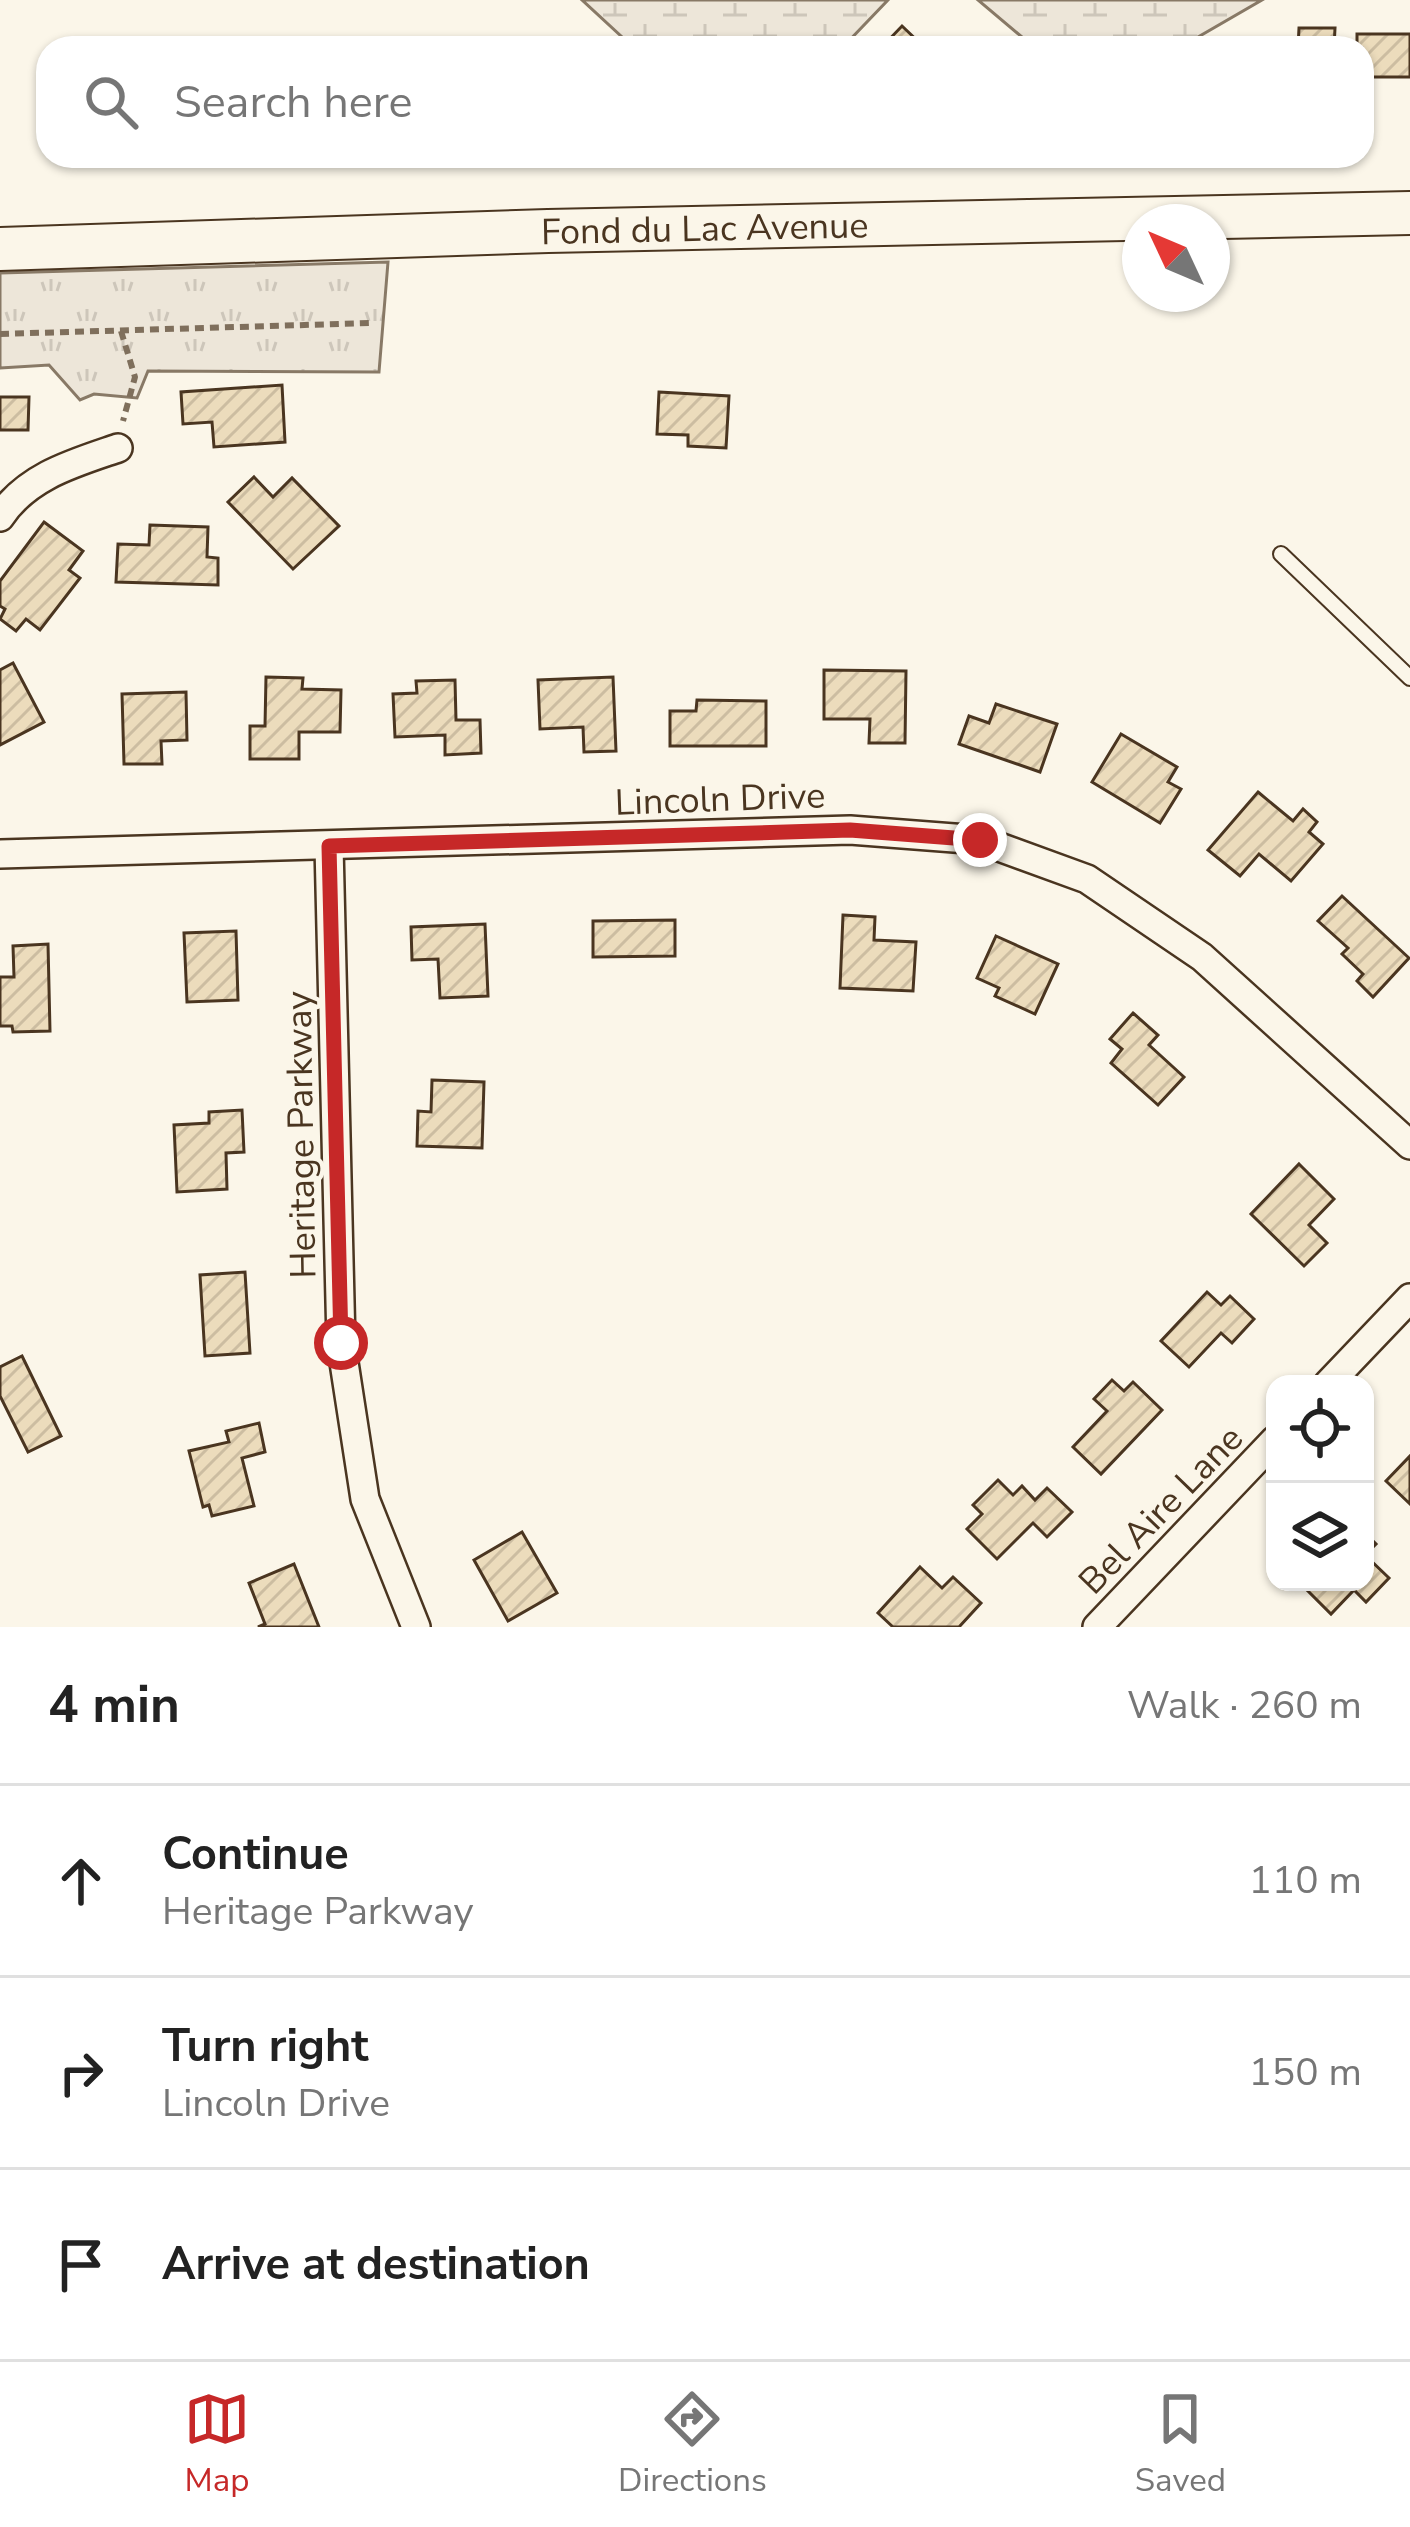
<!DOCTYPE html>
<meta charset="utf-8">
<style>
body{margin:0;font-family:"Nunito Sans",sans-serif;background:#f6f6f6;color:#222}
.controls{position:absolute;right:36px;bottom:36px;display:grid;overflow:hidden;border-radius:24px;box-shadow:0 3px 9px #0004}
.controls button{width:108px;height:108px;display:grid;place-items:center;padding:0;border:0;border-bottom:3px solid #e0e0e0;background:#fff;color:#222;font:60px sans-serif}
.compass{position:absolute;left:1122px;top:204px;width:108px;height:108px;border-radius:50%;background:#fff;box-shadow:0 3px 9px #0004;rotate:314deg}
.stop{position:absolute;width:36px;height:36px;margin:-27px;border:9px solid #c62828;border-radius:50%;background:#fff}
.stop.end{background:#c62828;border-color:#fff;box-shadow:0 3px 12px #0008}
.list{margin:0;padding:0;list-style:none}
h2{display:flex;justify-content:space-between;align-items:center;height:156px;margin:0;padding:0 48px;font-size:51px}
h2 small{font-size:39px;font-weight:400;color:#767676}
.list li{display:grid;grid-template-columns:78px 1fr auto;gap:36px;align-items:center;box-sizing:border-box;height:192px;padding:0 48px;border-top:3px solid #e0e0e0}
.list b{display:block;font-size:45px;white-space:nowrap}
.list p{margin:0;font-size:39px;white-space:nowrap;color:#767676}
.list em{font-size:39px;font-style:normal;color:#767676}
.icon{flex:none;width:66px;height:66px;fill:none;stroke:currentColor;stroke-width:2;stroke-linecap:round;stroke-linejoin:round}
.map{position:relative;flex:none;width:1410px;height:1627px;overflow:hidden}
.search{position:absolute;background:#fff;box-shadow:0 3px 9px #0004;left:36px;right:36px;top:36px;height:132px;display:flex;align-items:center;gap:30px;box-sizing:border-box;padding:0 42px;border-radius:36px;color:#767676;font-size:45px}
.sheet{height:732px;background:#fff}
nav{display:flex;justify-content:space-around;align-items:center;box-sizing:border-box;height:168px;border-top:3px solid #e0e0e0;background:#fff;font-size:33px;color:#767676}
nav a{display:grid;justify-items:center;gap:6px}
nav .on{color:#c62828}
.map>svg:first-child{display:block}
.wetland{fill:url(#wetland-marsh);stroke:#887966;stroke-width:3}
.park{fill:url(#park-tufts);stroke:#887966;stroke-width:3}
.building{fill:url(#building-hatch);stroke:#4a3520;stroke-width:3}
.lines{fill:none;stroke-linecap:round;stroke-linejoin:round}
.service-casing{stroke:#4a3520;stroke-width:18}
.minor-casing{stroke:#4a3520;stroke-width:32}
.primary-casing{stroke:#4a3520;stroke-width:46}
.path{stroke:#7f6f5c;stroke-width:6;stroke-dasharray:9 6;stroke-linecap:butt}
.service{stroke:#fbf6e9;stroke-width:14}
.minor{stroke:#fbf6e9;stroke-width:27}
.primary{stroke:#fbf6e9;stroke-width:42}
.route{stroke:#c62828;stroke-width:15}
.labels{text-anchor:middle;stroke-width:9;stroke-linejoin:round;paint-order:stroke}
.street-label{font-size:36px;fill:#4a3520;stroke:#fbf6e9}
</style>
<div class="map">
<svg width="1410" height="1627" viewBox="0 0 1410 1627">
<defs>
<pattern id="wetland-marsh" width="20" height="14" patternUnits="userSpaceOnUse" patternTransform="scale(3)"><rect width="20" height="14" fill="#ede6d9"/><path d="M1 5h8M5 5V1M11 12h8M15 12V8" fill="none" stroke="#cdc6ba"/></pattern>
<pattern id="park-tufts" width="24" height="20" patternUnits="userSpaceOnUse" patternTransform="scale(3)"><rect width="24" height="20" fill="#ede6d9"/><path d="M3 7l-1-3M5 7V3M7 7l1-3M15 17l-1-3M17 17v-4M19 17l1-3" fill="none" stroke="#cdc6ba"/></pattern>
<pattern id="building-hatch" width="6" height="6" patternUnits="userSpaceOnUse" patternTransform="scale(3)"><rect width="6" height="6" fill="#ecdcbc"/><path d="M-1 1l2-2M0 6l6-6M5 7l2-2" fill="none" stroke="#ccbda1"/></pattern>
</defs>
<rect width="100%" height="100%" fill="#fbf6e9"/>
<g class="wetland">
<polygon points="582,0 888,0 842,48 634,48"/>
<polygon points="978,0 1262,0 1179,48 1035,48"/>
</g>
<polygon class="park" points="388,262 379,372 148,371 137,398 94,394 80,400 49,365 0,368 0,273"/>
<g class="building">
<polygon points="902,26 925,48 881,48"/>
<polygon points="1299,28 1335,28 1334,48 1298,48"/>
<polygon points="1357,34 1410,34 1410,77 1362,77 1362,48 1357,48"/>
<polygon points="282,385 285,442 214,447 212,422 183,424 181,392"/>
<polygon points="659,392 729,396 726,448 688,446 688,435 657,434"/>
<polygon points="0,397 29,397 28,430 0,430"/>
<polygon points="254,477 273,497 292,478 339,526 293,569 228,502"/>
<polygon points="44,522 83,551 69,570 80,578 40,630 26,619 16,631 0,619 5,609 0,606 0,581"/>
<polygon points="150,525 208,527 207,557 218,558 218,585 116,582 118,544 149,545"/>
<polygon points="13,663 44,722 0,745 0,670"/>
<polygon points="824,670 906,671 905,743 869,743 870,719 824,719"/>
<polygon points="266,677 303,678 302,689 341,690 340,732 299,732 299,759 250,759 250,726 265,726"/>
<polygon points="613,677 616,751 584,752 583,727 540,729 538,680"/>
<polygon points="455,680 456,720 480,720 481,753 445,755 445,735 395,737 393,694 417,693 416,681"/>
<polygon points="186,692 187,740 161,741 162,764 124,764 122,694"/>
<polygon points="697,700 766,701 766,746 670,746 670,711 696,711"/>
<polygon points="996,704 1057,724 1040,772 959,744 969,716 989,723"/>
<polygon points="1121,734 1177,767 1168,782 1181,789 1160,823 1092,782"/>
<polygon points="1258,792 1293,821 1303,809 1317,822 1309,832 1323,844 1291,881 1259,854 1240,876 1208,850"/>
<polygon points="1342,896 1409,958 1373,997 1357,981 1363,974 1342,954 1348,948 1318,921"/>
<polygon points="843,915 875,917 874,940 916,942 913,991 840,988"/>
<polygon points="675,920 675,956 593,957 593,921"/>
<polygon points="485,924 488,996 440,998 438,959 412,960 411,927"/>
<polygon points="236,931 238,1000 187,1002 184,933"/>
<polygon points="996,936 1058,964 1035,1014 995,996 999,988 977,978"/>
<polygon points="48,944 50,1031 13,1032 12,1026 0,1026 0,977 14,977 13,946"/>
<polygon points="1133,1013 1158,1035 1149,1045 1184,1077 1158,1105 1111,1063 1122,1049 1110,1039"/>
<polygon points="432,1080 484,1082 482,1148 417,1146 418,1111 431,1112"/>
<polygon points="242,1110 244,1152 226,1153 227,1189 177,1192 174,1125 209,1123 209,1112"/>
<polygon points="1299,1164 1334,1199 1309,1225 1327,1243 1304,1266 1251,1214"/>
<polygon points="245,1272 250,1353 205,1356 200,1275"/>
<polygon points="1207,1292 1221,1305 1230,1296 1254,1319 1232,1343 1221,1333 1189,1367 1161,1341"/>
<polygon points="22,1356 61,1436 28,1452 0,1396 0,1367"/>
<polygon points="1112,1380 1124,1391 1133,1382 1162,1410 1101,1474 1073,1447 1107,1411 1094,1399"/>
<polygon points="259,1423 265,1452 242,1458 254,1506 212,1516 209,1505 203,1507 189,1451 229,1442 226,1431"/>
<polygon points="1410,1456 1410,1504 1386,1481"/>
<polygon points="998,1480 1013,1495 1022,1486 1035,1500 1047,1488 1072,1512 1047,1537 1033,1523 997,1559 967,1529 982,1514 973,1505"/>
<polygon points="522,1532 557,1593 508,1621 474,1560"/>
<polygon points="1365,1533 1376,1544 1365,1555 1389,1578 1366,1602 1354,1590 1331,1614 1299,1582 1365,1582"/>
<polygon points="294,1564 319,1627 258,1627 265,1624 249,1583"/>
<polygon points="920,1567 942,1588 953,1577 981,1603 959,1627 893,1627 878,1613"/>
</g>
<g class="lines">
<defs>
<polyline id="service" points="1281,554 1410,678"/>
<g id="minor">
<path d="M 0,517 C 27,476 74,463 118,448"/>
<polyline points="329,846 341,1343 365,1499 416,1627"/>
<polyline points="0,854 850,830 980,840 1087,879 1202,957 1410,1145"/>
<polyline points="1328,1384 1410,1298"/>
<polyline points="1097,1627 1275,1440"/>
</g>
<g id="primary">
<path id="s1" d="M 0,249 L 548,231 L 1410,213"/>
</g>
</defs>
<use href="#service" class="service-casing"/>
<use href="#minor" class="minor-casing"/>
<use href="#primary" class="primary-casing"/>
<g class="path">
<polyline points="121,331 135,377 123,421"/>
<polyline points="0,334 372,323"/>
</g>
<use href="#service" class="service"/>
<use href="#minor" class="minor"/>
<use href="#primary" class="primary"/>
</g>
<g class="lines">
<polyline class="route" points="341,1343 329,846 850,830 980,840"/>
</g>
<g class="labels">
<g class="street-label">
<text dy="13" stroke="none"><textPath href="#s1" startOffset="705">Fond du Lac Avenue</textPath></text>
<text transform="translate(720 798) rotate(-2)" y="13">Lincoln Drive</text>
<text transform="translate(300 1135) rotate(-91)" y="13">Heritage Parkway</text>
<text transform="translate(1160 1509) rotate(-46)" y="13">Bel Aire Lane</text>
</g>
</g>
</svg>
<div class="controls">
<button><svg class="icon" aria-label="locate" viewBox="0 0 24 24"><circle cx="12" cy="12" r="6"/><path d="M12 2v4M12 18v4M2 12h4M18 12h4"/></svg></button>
<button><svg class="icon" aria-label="layers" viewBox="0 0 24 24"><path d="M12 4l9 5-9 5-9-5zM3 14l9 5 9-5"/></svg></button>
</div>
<svg class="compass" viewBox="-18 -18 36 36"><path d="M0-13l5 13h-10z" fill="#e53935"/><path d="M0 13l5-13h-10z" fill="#767676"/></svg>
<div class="stop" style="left:341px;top:1343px"></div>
<div class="stop end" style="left:980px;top:840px"></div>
<div class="search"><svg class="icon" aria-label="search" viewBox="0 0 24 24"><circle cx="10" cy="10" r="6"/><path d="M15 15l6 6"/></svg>Search here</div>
</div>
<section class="sheet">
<h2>4 min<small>Walk · 260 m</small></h2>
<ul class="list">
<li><svg class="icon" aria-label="ahead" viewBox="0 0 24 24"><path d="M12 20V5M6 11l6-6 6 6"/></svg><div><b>Continue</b><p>Heritage Parkway</p></div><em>110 m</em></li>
<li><svg class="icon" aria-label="right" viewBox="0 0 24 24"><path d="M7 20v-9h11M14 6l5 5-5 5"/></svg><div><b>Turn right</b><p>Lincoln Drive</p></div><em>150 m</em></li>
<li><svg class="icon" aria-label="arrive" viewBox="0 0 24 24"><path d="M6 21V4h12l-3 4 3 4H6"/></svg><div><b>Arrive at destination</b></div></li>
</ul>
</section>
<nav>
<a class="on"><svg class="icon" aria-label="map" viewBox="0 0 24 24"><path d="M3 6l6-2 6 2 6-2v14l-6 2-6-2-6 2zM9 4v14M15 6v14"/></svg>Map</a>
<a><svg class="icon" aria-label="directions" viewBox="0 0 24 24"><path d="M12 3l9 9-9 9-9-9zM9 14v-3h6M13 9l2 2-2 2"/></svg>Directions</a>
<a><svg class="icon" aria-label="saved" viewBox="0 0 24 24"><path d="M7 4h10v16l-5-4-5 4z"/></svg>Saved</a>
</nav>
